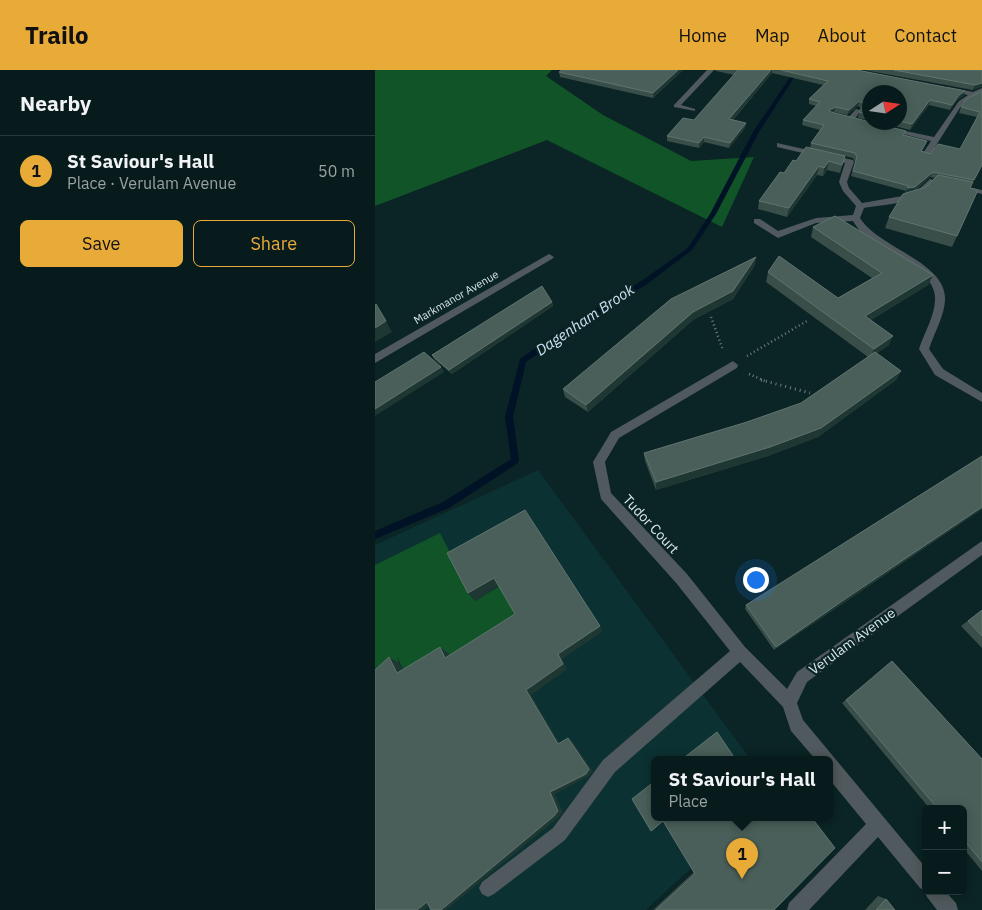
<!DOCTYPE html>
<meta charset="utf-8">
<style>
body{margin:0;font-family:"IBM Plex Sans",sans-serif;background:#162829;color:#f1f3f6}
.controls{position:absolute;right:15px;bottom:15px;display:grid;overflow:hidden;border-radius:8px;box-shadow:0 2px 12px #0003}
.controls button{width:45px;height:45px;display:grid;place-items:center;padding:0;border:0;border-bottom:1px solid #29393b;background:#081b1c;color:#f1f3f6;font:25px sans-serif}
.compass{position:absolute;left:487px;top:15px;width:45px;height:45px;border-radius:50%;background:#081b1c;box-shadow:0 2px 12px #0003;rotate:78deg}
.you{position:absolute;left:380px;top:509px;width:18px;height:18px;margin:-12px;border:4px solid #fff;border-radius:50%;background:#1a73e8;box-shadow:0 0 0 8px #1a73e833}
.badge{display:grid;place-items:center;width:32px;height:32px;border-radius:50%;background:#e8ab37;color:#111;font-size:16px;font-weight:700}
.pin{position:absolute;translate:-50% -41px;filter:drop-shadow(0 1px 2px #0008)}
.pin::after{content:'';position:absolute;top:26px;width:18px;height:15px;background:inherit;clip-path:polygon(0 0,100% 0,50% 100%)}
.popup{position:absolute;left:276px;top:686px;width:182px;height:65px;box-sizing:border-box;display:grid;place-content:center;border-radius:8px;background:#081b1c;filter:drop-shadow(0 1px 4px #0005);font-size:16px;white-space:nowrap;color:#98a1a3}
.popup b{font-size:19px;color:#f1f3f6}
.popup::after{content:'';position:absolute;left:50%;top:100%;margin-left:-10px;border:10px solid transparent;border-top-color:#081b1c}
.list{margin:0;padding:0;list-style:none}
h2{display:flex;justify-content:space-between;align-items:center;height:65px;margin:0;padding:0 20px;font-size:21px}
h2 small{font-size:16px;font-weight:400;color:#98a1a3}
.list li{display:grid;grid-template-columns:32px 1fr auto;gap:15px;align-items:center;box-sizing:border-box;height:70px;padding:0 20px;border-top:1px solid #29393b}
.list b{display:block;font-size:19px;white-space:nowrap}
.list p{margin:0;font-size:16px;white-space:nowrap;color:#98a1a3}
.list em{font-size:16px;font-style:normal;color:#98a1a3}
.actions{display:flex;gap:10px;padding:15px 20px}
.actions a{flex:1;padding:11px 0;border:1px solid #e8ab37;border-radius:8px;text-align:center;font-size:18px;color:#e8ab37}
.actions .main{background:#e8ab37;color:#111}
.map{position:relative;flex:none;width:607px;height:840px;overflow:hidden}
header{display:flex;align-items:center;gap:30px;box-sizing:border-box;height:70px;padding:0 25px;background:#e8ab37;color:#111}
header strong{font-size:24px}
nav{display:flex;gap:28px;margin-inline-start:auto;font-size:18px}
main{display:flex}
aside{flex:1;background:#081b1c}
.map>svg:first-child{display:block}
.built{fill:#0c3132}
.green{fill:#115428}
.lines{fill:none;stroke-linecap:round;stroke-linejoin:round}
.stream{fill:#001225;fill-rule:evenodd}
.path-far1{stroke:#6e8282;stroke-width:2.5;stroke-dasharray:1 3;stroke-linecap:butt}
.path{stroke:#6e8282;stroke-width:3;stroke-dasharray:1 4;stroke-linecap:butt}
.minor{fill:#50595d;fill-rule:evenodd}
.wall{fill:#394e48;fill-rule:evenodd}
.shaded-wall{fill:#1f3733}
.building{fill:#4a5f59;stroke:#60746f}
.labels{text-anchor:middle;stroke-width:4.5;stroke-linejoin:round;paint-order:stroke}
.far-street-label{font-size:11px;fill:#d8e7e7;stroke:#0b2425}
.street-label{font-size:14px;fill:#d8e7e7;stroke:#0b2425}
.water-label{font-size:15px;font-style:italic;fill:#cde1f2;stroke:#0b2425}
</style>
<header>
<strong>Trailo</strong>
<nav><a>Home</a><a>Map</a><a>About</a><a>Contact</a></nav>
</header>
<main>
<aside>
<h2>Nearby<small></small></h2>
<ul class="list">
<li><span class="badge">1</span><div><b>St Saviour's Hall</b><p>Place · Verulam Avenue</p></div><em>50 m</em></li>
</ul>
<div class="actions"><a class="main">Save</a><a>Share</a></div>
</aside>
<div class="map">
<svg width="607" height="840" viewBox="0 0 607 840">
<rect width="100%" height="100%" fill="#0b2425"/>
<polygon class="built" points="163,400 376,690 280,690 280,748 370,748 271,840 0,840 0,475"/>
<g class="green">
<polygon points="0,0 177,0 171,6 228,45 316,91 379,87 347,157 172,70 0,136"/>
<polygon points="65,463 100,531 177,484 160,577 78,594 73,583 32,608 22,586 24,593 0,615 0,495"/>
</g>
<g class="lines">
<polygon class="stream" points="420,0 424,0 384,62 341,144 317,180 272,214 193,263 151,292 138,347 144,391 143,393 74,438 0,469 0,461 68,432 136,389 130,347 145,289 187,259 268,210 313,178 335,144 378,62"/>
<g class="path-far1">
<polyline points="336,247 348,280"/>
<polyline points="372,286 432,251"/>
<polyline points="374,304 390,311"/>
</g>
<polyline class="path" points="386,310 435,323"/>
<g class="minor">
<polygon points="332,0 339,0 306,35 320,39 320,41 299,37 299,35"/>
<polygon points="573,17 598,22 607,18 607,23 588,33 553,88 547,88 546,86 556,71 512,60 516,58 559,67 584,31 593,25 571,20 571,18"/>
<polygon points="481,39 486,40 478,52 472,52 471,50"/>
<path d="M 402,73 L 478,90 L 479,92 L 472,112 L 474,118 L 487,133 L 539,124 L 555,109 L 607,120 L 607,124 L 558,114 C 549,134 508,134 489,138 L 485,148 C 504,178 568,191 570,227 C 571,243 559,263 554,279 L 568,299 L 607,323 L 607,332 L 560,305 L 544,279 C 549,263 561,244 560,227 C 559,200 515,185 496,171 C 488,165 483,159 478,151 L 441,153 L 403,168 L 379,153 L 379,149 L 385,149 L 403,161 L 441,148 L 478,145 L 481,136 L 468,121 L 464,112 L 470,93 L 402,77 Z"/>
<polygon points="174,184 179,187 177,189 0,293 0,284"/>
<polygon points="358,291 363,295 362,298 244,368 230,392 236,423 312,504 370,577 412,619 422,602 607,471 607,485 432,612 422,633 428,650 551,798 551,821 570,821 581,833 583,840 562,840 552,827 549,820 545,818 503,767 434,840 412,840 414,833 491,754 454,709 454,690 441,690 416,661 408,637 365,592 240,702 190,770 119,824 113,827 107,824 104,818 107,812 178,758 228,690 355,581 302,514 226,429 218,392 236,362"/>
</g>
</g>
<g class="wall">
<polygon points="187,0 308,0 278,28 185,7 184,2"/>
<path d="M 340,0 L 482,0 L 590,21 L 588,26 L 582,30 L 575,40 L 554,35 L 535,60 L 504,52 L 524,52 L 524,22 L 494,22 L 494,50 L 483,48 L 484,42 L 487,39 L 483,36 L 472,45 L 459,42 L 458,43 L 530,65 L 552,71 L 547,81 L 555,84 L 585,79 L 602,47 L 584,43 L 586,37 L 607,21 L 607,95 L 595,118 L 582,166 L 577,177 L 510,158 L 514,147 L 531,121 L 476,106 L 480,92 L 478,88 L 470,86 L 465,103 L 452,100 L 448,106 L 442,105 L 412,147 L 383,139 L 384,131 L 409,103 L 435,78 L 436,73 L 445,60 L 427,55 L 428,50 L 441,36 L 434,34 L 434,29 L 448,15 L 397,3 L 358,50 L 371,53 L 370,58 L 354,78 L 329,72 L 324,78 L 292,71 L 292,66 L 319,50 L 359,5 L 341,1 ZM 555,107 L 560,108 L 551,117 L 541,120 Z"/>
<polygon points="489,0 607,0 598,20"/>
<polygon points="438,157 558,205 553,215 496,250 514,275 502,283 526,301 521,310 443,367 393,386 281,420 270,391 269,383 372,352 426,333 493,287 391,212 393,202 463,228 497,208 436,167"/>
<polygon points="380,195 358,229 318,250 213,342 190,327 188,319"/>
<polygon points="177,232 178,236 77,304 59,289 57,285"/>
<polygon points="607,386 607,439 467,534 399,580 370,539 371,535"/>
<polygon points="607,540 607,578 586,556"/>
<polygon points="517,591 607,689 607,801 588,778 588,739 555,739 467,633"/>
<polygon points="257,729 437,748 399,840 278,840 319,802 288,751 277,761"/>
<polygon points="503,826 511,829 520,840 490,840"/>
</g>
<g class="shaded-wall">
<polygon points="303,0 308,0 278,28 278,23"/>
<polygon points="396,0 397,0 397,3 354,54 354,49"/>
<polygon points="607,13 607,17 598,20 600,15"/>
<polygon points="590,21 588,26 582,30 575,40 577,35 584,25"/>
<polygon points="555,30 554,35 535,60 537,54"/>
<polygon points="484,31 483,36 472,45 474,40"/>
<polygon points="461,37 459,42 453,45 454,40"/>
<polygon points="371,53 370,58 354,78 355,73"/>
<polygon points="329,67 329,72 324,78 324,73"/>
<polygon points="454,91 452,100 448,106 449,98"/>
<polygon points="444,96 442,105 412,147 414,138"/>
<polygon points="558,102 555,107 538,122 530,124 532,118"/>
<polygon points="381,187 380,195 358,229 318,250 213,342 211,335"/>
<polygon points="558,205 553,215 486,256 490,246"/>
<polygon points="177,232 178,236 77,304 74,300"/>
<polygon points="11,251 17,262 0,272 0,258"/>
<polygon points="518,266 514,275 495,288 499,279"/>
<polygon points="66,297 69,302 0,346 0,339"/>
<polygon points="526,301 521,310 443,367 393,386 281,420 281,412"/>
<polygon points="607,437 607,439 467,534 399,580 401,577 470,529"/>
<polygon points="119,508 125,515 100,531 93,523"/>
<polygon points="225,556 227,562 187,589 192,599 156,625 187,677 183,674 151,620 183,584"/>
<polygon points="65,577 73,583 78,594 70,588"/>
<polygon points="14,587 24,593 32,608 22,603"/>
<polygon points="193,668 197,671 218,701 214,706 180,724 188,742 184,747 71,840 66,840 175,722"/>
<polygon points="62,829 49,840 42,840 52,832"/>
</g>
<g class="building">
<polygon points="187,0 303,0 278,23 184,2"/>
<polygon points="362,0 396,0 354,49 371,53 355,73 329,67 324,73 292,66 308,48 319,50 363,0"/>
<polygon points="406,0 482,0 590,21 584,25 577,35 555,30 537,54 524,51 524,22 494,22 494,45 484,42 489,34 484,31 474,40 461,37 454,40 456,42 531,61 528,65 552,71 546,81 555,84 563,74 585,79 605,42 586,37 591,29 607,21 607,95 599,110 558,102 540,117 532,118 534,116 478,101 482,87 480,83 436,73 449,55 428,50 445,32 434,29 453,11"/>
<polygon points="519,0 607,0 607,13 600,15"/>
<polygon points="431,77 470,86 467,95 454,91 449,98 444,96 414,138 384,131 405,102 409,103 418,90 421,91"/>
<polygon points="563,105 598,112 595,118 603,120 582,166 514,147 528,124 551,117"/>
<polygon points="460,146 558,205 490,246 518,266 499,279 393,202 404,186 463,228 507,203 438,157"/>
<polygon points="381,187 358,221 318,242 211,335 188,319 296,229"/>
<polygon points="167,216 177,232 74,300 57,285"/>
<polygon points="1,234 11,251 0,258 0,235"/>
<polygon points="49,282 66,297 0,339 0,312"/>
<polygon points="500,282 526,301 446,358 395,377 281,412 269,383 372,352 426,333"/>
<polygon points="607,386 607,437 470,529 401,577 371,535"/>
<polygon points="150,440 225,556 183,584 188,594 151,620 183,674 193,668 214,699 211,704 175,722 183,741 179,746 66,840 56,840 52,832 42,840 0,840 0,600 14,587 22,603 65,577 70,588 140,544 119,508 93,523 72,483"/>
<polygon points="607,540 607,566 593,551"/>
<polygon points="517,591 607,689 607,792 588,769 588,739 563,739 471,630"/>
<polygon points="342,662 361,690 306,690"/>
<polygon points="280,711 280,748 437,748 460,778 399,840 281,840 320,804 288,751 276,761 257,729"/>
<polygon points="511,829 520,840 501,840"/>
</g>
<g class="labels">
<g class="far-street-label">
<text transform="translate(81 227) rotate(-30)" y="4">Markmanor Avenue</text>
</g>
<g class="street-label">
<text transform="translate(276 454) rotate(47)" y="5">Tudor Court</text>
<text transform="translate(477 571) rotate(-36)" y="5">Verulam Avenue</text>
</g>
<g class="water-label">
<text transform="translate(210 250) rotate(-34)" y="5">Dagenham Brook</text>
</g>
</g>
</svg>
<div class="controls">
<button>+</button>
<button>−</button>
</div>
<svg class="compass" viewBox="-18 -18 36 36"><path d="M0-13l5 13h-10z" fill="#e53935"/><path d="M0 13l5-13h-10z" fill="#98a1a3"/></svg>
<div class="you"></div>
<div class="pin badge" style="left:367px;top:809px">1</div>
<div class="popup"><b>St Saviour's Hall</b>Place</div>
</div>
</main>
